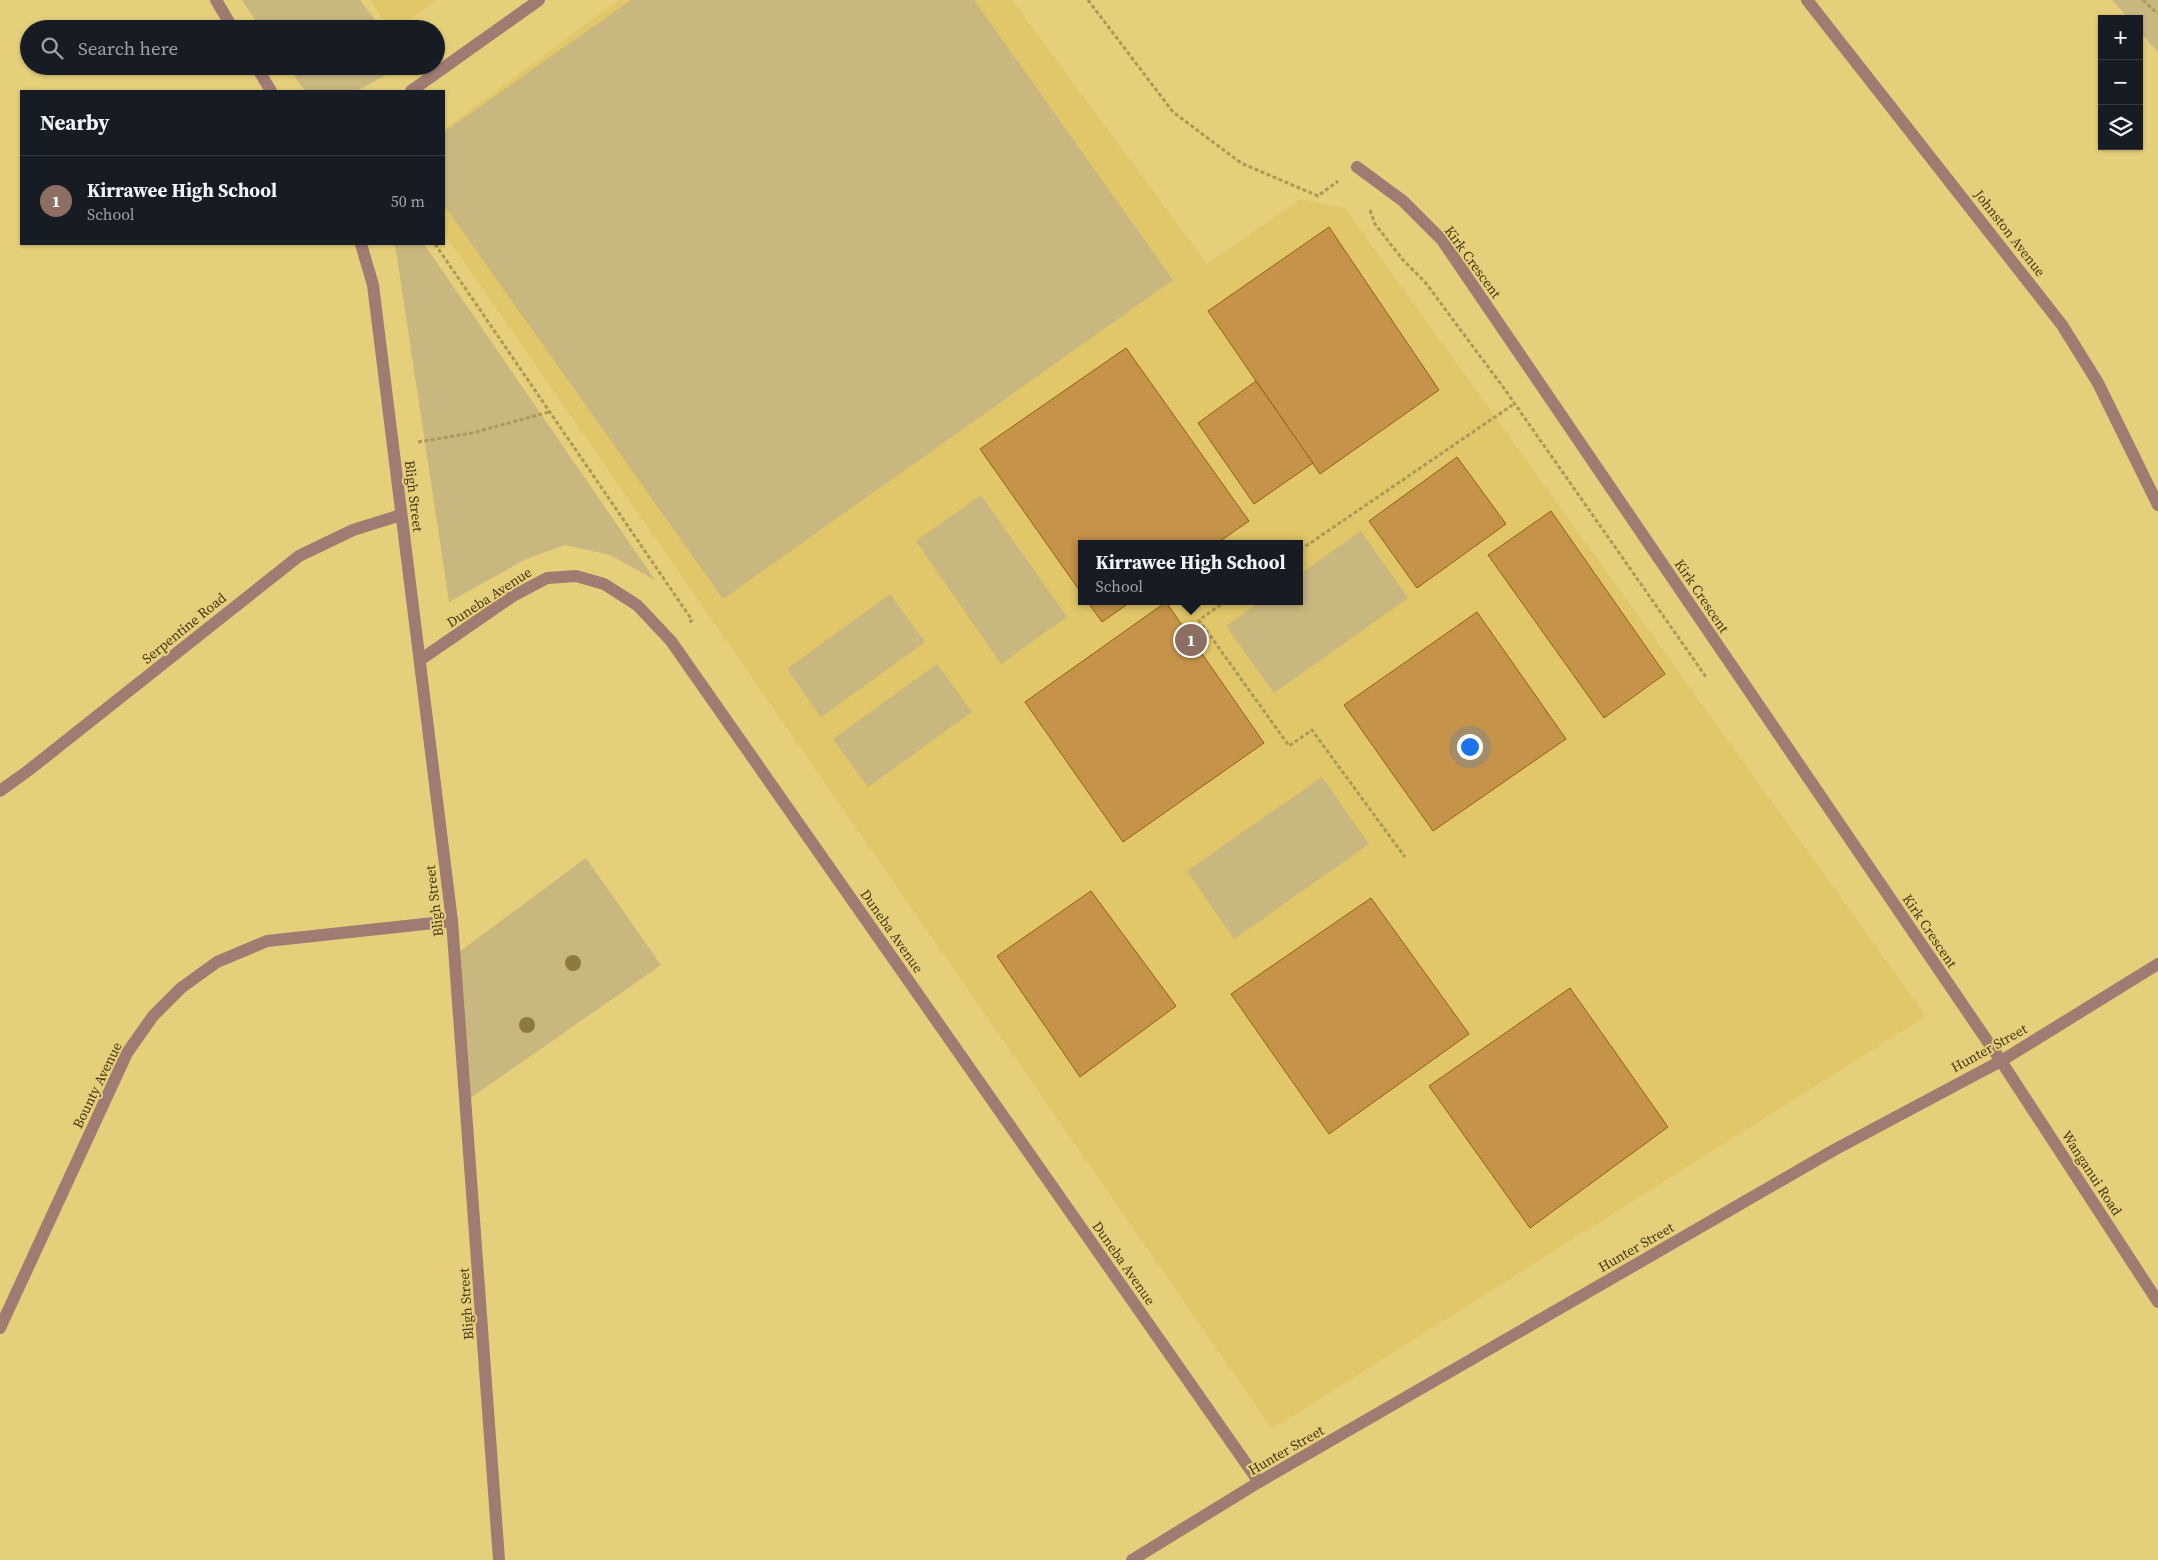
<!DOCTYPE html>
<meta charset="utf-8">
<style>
body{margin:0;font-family:"Source Serif 4",serif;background:#20242c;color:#f1f3f6}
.controls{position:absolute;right:15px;top:15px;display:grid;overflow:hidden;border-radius:0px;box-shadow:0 1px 4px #0004}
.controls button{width:45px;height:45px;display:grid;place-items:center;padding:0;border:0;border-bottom:1px solid #363941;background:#171b24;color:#f1f3f6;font:25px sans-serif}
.you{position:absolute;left:1469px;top:746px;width:18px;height:18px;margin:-12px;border:4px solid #fff;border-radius:50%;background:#1a73e8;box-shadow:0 0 0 8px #1a73e833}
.badge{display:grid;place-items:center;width:32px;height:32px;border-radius:50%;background:#5562d8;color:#fff;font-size:16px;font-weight:700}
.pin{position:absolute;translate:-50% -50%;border:2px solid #fff;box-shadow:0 1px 5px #0006}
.popup{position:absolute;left:1078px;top:540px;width:225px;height:65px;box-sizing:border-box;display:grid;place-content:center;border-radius:0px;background:#171b24;filter:drop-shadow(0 1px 4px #0005);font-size:16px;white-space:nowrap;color:#9ea1a6}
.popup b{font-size:19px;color:#f1f3f6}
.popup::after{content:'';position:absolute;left:50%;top:100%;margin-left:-10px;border:10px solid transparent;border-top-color:#171b24}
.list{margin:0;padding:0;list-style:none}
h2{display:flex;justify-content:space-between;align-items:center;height:65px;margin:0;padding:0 20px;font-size:21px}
h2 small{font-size:16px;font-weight:400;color:#9ea1a6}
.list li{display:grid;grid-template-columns:32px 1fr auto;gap:15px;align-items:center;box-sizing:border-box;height:90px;padding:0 20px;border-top:1px solid #363941}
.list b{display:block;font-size:19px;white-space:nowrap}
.list p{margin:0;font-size:16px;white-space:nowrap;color:#9ea1a6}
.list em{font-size:16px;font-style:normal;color:#9ea1a6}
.icon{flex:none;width:28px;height:28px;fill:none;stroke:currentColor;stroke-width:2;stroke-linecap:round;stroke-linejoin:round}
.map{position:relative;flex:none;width:2158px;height:1560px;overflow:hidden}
.search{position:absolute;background:#171b24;box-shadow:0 1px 4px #0004;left:20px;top:20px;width:425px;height:55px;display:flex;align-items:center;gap:12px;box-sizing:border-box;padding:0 18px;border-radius:28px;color:#9ea1a6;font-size:19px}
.panel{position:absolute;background:#171b24;box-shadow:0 1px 4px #0004;left:20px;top:90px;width:425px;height:155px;border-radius:0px}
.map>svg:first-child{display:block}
.built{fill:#e1c769;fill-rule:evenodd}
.green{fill:#c8b77e}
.building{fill:#c6934b;stroke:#91610e}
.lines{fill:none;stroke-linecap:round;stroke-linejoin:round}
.path{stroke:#ab9957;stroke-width:3;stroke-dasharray:4 2.5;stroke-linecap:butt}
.minor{stroke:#a07b72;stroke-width:12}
.tree{fill:#8c7b3c}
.labels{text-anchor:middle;stroke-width:4;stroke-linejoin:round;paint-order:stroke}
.street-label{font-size:14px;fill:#433916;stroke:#e6cf7b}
</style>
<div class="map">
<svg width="2158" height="1560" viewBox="0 0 2158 1560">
<rect width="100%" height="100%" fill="#e6cf7b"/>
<g class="built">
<polygon points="370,0 437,0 396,29 390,29"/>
<path d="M 619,0 L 1012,0 L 1207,264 L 1301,199 L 1345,208 L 1926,1016 L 1272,1429 L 444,233 L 444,129 ZM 1082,544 L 1300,544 L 1300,601 L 1082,601 Z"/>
</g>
<g class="green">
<polygon points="242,0 360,0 382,29 261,29"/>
<polygon points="631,0 974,0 1173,280 723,599 444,205 444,132"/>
<polygon points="2112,0 2158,0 2158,52 2139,31 2139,19 2129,19"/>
<polygon points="287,66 401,66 357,91 305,91"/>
<polygon points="395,244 424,244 655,580 610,555 565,545 526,559 449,602"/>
<polygon points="981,495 1067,617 1001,664 916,541"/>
<polygon points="1361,531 1408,598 1274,693 1226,626 1261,601 1300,601 1300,574"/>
<polygon points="890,594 925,642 821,717 787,669"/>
<polygon points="937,664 972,712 868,787 833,739"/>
<polygon points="1322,777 1369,844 1234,939 1187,871"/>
<polygon points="586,858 661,965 466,1101 455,955"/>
</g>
<g class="building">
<polygon points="1329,227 1439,390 1320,474 1208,311"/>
<polygon points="1126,348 1249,521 1216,544 1082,544 1082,594 980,449"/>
<polygon points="1256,381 1313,463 1254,504 1198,423"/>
<polygon points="1457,457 1506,524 1417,588 1369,521"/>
<polygon points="1551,511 1665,674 1604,718 1488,555"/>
<polygon points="1087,601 1132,601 1102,622"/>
<polygon points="1166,602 1264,743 1123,842 1025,702"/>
<polygon points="1477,612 1566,739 1433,831 1344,705"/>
<polygon points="1091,891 1176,1006 1080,1077 997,956"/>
<polygon points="1371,898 1469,1034 1329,1134 1231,994"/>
<polygon points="1570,988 1668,1127 1530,1228 1429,1086"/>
</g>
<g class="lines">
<g class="path">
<polyline points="1088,0 1173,112 1241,163 1318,196 1338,181"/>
<polyline points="2143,0 2158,14"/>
<polyline points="1370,210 1375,224 1403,260 1425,282 1503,387 1706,677"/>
<polyline points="435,244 692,620 689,623"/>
<polyline points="418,442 472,433 549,412"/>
<polyline points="1300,550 1514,404"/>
<polyline points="1226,601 1199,620 1289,746 1312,730 1405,857"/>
</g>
<g class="minor">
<polyline points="216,0 233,29"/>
<polyline points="1807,0 2062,325 2098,383 2158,505"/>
<polyline points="256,66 271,91"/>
<polyline points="411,91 539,0"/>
<polyline points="1357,167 1403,201 1442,240 2001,1061 2158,1302"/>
<polyline points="361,244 373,285 452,921 499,1560"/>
<polyline points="420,660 513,596 547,578 576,576 604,584 637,605 671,641 1259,1482"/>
<polyline points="0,791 29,770 299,556 353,530 401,515"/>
<polyline points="0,1328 127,1053 153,1016 181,988 217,962 267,941 452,921"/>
<polyline points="1132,1560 1259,1482 1834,1150 2001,1061 2158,964"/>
</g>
</g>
<g class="tree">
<circle cx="573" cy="963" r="8"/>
<circle cx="527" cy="1025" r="8"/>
</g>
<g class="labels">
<g class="street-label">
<text transform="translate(2010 233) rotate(52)" y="5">Johnston Avenue</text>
<text transform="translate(1473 262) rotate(54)" y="5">Kirk Crescent</text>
<text transform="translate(414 496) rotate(83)" y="5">Bligh Street</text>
<text transform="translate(1702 596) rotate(56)" y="5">Kirk Crescent</text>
<text transform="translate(489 597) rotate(-33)" y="5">Duneba Avenue</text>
<text transform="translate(184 628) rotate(-39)" y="5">Serpentine Road</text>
<text transform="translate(434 901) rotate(-97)" y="5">Bligh Street</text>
<text transform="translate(892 931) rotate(55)" y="5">Duneba Avenue</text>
<text transform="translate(1930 931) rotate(56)" y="5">Kirk Crescent</text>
<text transform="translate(1989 1048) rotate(-29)" y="5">Hunter Street</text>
<text transform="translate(97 1085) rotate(-64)" y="5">Bounty Avenue</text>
<text transform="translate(2092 1173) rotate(57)" y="5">Wanganui Road</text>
<text transform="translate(1636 1247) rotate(-30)" y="5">Hunter Street</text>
<text transform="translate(1124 1263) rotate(55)" y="5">Duneba Avenue</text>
<text transform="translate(466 1304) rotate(-94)" y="5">Bligh Street</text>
<text transform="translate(1286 1450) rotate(-30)" y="5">Hunter Street</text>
</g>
</g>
</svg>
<div class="controls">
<button>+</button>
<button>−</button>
<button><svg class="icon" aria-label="layers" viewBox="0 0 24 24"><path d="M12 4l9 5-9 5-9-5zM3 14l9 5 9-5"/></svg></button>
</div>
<div class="you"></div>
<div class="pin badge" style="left:1191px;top:640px;background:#8d6e63">1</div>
<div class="popup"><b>Kirrawee High School</b>School</div>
<div class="search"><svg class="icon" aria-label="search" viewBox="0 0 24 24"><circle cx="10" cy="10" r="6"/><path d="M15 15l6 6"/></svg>Search here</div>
<section class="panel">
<h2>Nearby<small></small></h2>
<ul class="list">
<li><span class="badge" style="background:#8d6e63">1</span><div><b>Kirrawee High School</b><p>School</p></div><em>50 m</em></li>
</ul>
</section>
</div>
